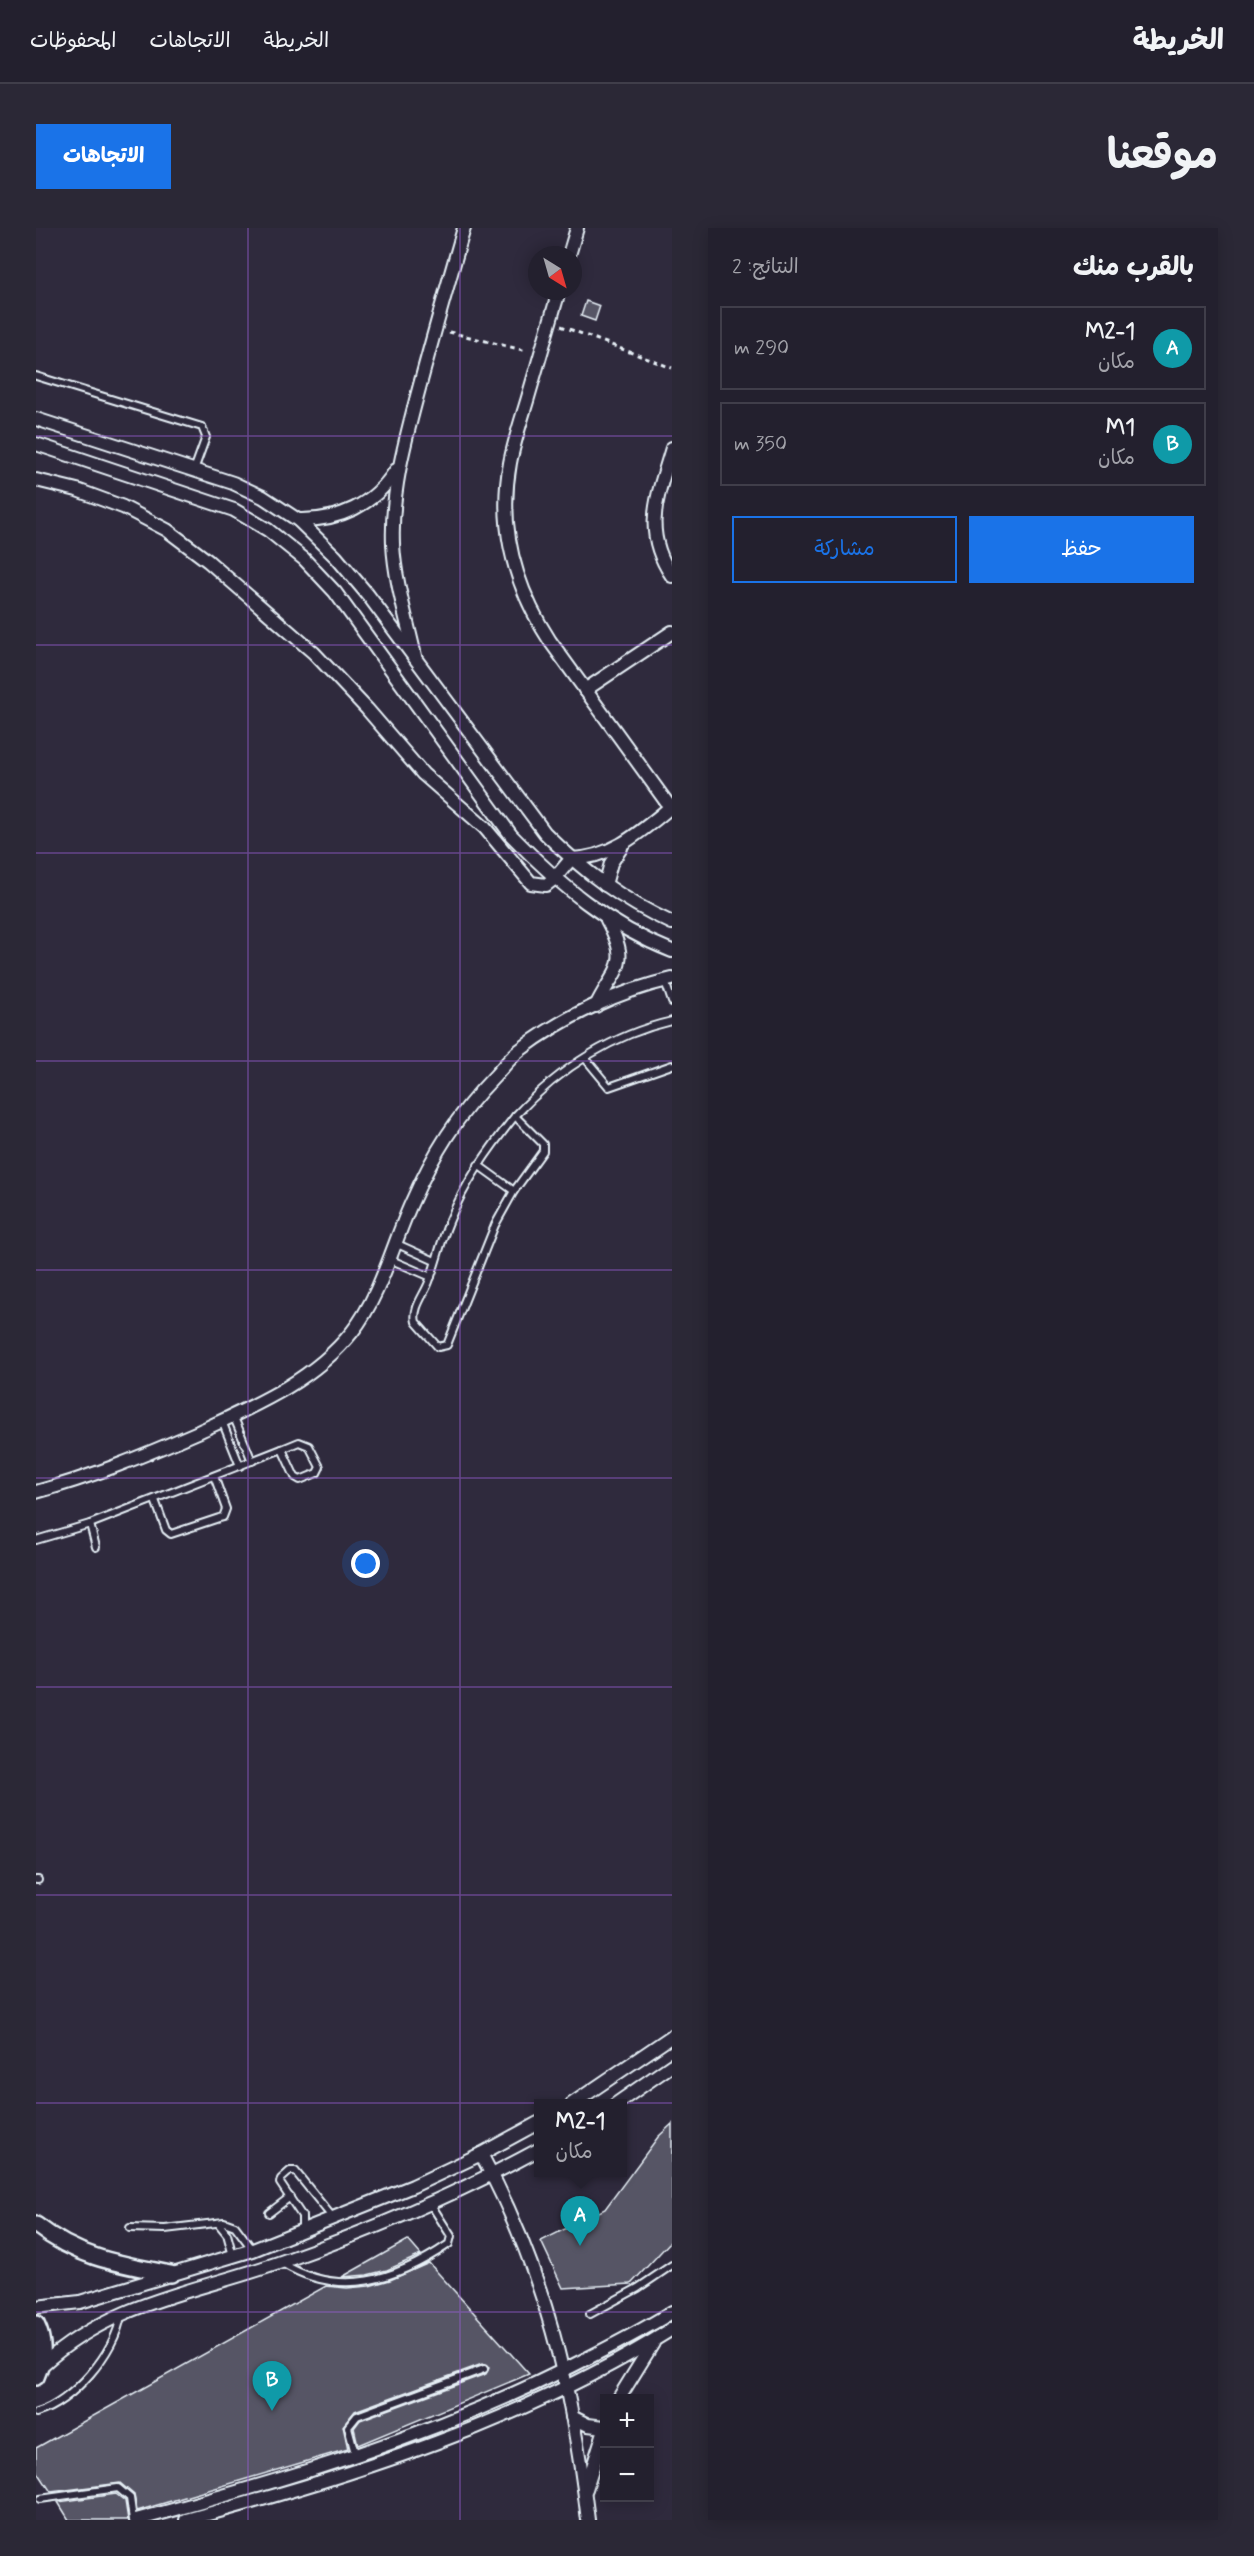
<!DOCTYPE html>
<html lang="ar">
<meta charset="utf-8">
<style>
body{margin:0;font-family:Mynerve,"Playpen Sans Arabic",sans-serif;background:#2b2836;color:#f1f3f6;direction:rtl}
.controls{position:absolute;right:18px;bottom:18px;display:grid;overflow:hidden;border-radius:0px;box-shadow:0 3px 15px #0003}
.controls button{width:54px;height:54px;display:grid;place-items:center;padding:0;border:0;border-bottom:2px solid #403e4a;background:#23202e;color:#f1f3f6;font:30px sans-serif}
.compass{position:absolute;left:492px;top:18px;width:54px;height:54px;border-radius:50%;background:#23202e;box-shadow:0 3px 15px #0003;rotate:143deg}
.you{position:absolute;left:330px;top:1336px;width:21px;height:21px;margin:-15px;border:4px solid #fff;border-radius:50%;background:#1a73e8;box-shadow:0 0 0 9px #1a73e833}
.badge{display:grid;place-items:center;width:39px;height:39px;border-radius:50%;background:#1a73e8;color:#fff;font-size:20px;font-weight:700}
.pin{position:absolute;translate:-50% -50px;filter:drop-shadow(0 2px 3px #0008)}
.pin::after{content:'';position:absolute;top:32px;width:21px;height:18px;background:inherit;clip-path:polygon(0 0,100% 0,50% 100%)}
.popup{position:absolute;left:498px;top:1871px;width:93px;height:78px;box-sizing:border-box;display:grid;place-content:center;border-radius:0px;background:#23202e;filter:drop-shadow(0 2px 4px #0005);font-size:20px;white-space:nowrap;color:#a3a3aa}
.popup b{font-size:22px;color:#f1f3f6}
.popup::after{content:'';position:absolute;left:50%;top:100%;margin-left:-12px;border:12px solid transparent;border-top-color:#23202e}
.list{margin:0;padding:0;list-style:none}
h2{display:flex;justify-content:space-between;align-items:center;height:78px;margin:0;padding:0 24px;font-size:26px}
h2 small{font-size:20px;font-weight:400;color:#a3a3aa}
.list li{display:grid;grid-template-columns:39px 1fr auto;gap:18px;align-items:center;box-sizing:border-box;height:84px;margin:0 12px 12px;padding:0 12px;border:2px solid #403e4a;border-radius:0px}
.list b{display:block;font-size:22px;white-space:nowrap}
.list p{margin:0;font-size:20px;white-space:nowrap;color:#a3a3aa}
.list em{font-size:20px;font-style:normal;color:#a3a3aa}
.actions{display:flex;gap:12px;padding:18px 24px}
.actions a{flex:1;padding:14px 0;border:2px solid #1a73e8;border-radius:0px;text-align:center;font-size:21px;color:#1a73e8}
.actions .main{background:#1a73e8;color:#fff}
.map{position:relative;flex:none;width:636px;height:2292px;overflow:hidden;direction:ltr;border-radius:0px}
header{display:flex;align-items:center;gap:36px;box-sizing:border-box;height:84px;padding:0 30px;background:#23202e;border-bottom:2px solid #403e4a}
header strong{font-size:28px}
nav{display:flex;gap:33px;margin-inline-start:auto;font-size:21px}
.intro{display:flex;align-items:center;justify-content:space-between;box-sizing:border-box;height:144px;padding:0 36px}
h1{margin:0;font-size:42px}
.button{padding:15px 27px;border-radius:0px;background:#1a73e8;color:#fff;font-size:21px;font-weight:700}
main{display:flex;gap:36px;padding:0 36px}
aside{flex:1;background:#23202e;border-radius:0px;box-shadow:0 3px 15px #0003}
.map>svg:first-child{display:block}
.building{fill:#575565;stroke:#e8f1f8;stroke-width:1.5}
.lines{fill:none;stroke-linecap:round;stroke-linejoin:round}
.service-casing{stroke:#e8f1f8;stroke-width:10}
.minor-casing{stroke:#e8f1f8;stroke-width:16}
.tertiary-casing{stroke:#e8f1f8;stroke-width:20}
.path{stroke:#e8f1f8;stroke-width:3;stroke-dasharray:4.5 4.5;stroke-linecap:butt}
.service{stroke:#2f2a3d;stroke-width:6}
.minor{stroke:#2f2a3d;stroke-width:12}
.tertiary{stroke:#2f2a3d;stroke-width:15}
.grid{fill:none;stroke:#965dcd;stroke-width:1.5;stroke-opacity:0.55}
</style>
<header>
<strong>الخريطة</strong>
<nav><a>الخريطة</a><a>الاتجاهات</a><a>المحفوظات</a></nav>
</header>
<div class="intro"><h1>موقعنا</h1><a class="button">الاتجاهات</a></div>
<main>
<aside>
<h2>بالقرب منك<small>النتائج: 2</small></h2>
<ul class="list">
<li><span class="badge" style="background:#0f9aa8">A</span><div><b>M2-1</b><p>مكان</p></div><em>290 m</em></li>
<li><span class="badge" style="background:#0f9aa8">B</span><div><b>M1</b><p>مكان</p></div><em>350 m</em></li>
</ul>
<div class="actions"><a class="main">حفظ</a><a>مشاركة</a></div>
</aside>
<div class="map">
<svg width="636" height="2292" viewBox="0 0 636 2292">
<rect width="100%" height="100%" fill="#2f2a3d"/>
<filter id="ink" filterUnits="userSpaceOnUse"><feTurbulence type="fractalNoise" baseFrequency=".0167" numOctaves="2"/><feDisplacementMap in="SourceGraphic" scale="12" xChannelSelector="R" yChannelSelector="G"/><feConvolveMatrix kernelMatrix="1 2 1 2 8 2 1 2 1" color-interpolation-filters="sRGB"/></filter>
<g filter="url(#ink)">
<g class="building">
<polygon points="550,73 564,78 559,93 545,88"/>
<polygon points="636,1896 636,2012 595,2056 527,2060 505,2013 569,1981 622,1909"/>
<polygon points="372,2012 385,2027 351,2042 331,2047 306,2049"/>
<polygon points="393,2035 493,2146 322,2217 318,2200 324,2192 450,2146 453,2140 446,2136 319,2183 307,2198 312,2221 101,2283 98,2267 84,2255 15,2264 0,2241 0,2220 290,2058 311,2060 333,2058 354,2052"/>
<polygon points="80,2266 89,2273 92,2292 33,2292 22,2274"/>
</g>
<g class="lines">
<defs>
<g id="service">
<polyline points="0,148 166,199 170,209 158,242"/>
<polyline points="629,753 636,774"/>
<polyline points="549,830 573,859 636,837"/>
<path d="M 479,888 L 507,916 L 507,923 L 478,963 L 459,997 L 411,1117 L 402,1119 L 380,1094 C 376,1079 390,1065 394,1051 C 401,1032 405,1013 413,994 C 429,954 453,921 479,888 Z"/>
<path d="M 479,888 C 522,842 575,807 636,793"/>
<polyline points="442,937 478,963"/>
<polyline points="359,1015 399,1033"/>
<polyline points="353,1031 395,1049"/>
<polyline points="197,1187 216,1233"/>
<polyline points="186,1193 204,1238"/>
<polygon points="263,1214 273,1218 284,1239 281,1245 264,1252 259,1249 246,1221"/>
<polyline points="119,1272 130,1302 135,1306 183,1290 187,1289 190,1281 178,1248"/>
<polyline points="54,1296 60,1319"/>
<polyline points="0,1312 54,1296 246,1221"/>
<polyline points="0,1652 2,1652"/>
<polyline points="233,1985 254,1969"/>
<polyline points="182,1995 191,2006 197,2028"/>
<polyline points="94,2000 129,2001 188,1994 199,1998 217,2022"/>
<polyline points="266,2002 266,1988 244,1955 245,1951 254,1943 259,1943 297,1990"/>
<path d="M 246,2035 C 304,2071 360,2052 413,2016 L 415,2008 L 394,1975"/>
<polyline points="554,2086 602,2060 636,2037"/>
<path d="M 0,2185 C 36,2175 80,2124 85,2087"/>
<polyline points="320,2229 312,2199 321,2188 448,2141"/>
<polyline points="4,2271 82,2260 94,2270 97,2292"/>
</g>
<g id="minor">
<polyline points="533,27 541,0"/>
<path d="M 523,63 C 512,100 502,136 491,173 C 485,193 478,214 474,235 C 462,300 479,359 514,413 L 634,579"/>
<path d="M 0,191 L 197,255 L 227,269 L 262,292 L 300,329 L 332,367 L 509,605 C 548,644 586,672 636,695"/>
<path d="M 0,216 L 198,282 L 232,302 L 268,331 L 299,364 L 475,607 C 523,656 572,698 636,723"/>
<path d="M 636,220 C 622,268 605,302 636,348"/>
<path d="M 0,252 L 41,262 L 87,279 L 131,302 L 172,333 L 278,425 L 331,481 L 387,546 L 449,600 L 495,655 L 510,657 L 519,650 L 535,631 C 577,630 605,603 636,578"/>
<path d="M 262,292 C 303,293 338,277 360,242"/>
<path d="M 379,428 C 371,391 359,354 357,316 C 355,265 368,217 381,168 C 396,111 412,56 428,0"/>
<polyline points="549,462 636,404"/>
<polyline points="569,657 575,635 585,620"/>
<path d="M 560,778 C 579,739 596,738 571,692"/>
<path d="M 0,1264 C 56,1249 109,1227 162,1204 C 218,1178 277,1153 316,1104 C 344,1069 357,1016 375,976 C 397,926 421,887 459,848 C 467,839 475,829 484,822 C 527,789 583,763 636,751"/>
<polyline points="536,1876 636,1808"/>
<polyline points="580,1876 636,1837"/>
<path d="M 445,1926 C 509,2043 536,2160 552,2292"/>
<polyline points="0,2079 44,2074 217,2022 377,1958 445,1926 502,1895"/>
<path d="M 5,2138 C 78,2072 159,2065 248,2033 C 336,2002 421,1966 502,1922"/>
<polyline points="583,2170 617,2115"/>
<polyline points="536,2189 552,2197 568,2199"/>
<polyline points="550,2261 568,2204"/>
<path d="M 100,2292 C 253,2251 394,2209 536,2138 C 570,2121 604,2104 636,2084"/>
<path d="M 150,2292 C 317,2248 489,2193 636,2101"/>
</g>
<g id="tertiary">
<path d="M 0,1997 C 42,2030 83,2036 135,2046"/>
<path d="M 0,2096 C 9,2114 8,2131 0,2149"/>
</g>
</defs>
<use href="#service" class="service-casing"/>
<use href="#minor" class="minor-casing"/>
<use href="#tertiary" class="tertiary-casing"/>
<g class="path">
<polyline points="525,98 636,140"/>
<polyline points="413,104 491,123"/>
</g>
<use href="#service" class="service"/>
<use href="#minor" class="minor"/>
<use href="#tertiary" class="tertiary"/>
</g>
</g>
<path class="grid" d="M 212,0 L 212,2292M 424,0 L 424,2292M 0,208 L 636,208M 0,417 L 636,417M 0,625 L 636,625M 0,833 L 636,833M 0,1042 L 636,1042M 0,1250 L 636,1250M 0,1459 L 636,1459M 0,1667 L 636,1667M 0,1875 L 636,1875M 0,2084 L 636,2084"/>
</svg>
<div class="controls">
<button>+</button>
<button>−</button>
</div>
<svg class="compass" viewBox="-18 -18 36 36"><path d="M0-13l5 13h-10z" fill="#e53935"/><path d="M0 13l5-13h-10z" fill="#a3a3aa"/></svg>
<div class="you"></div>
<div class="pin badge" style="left:544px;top:2018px;background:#0f9aa8">A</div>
<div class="popup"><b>M2-1</b>مكان</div>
<div class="pin badge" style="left:236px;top:2183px;background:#0f9aa8">B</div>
</div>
</main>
